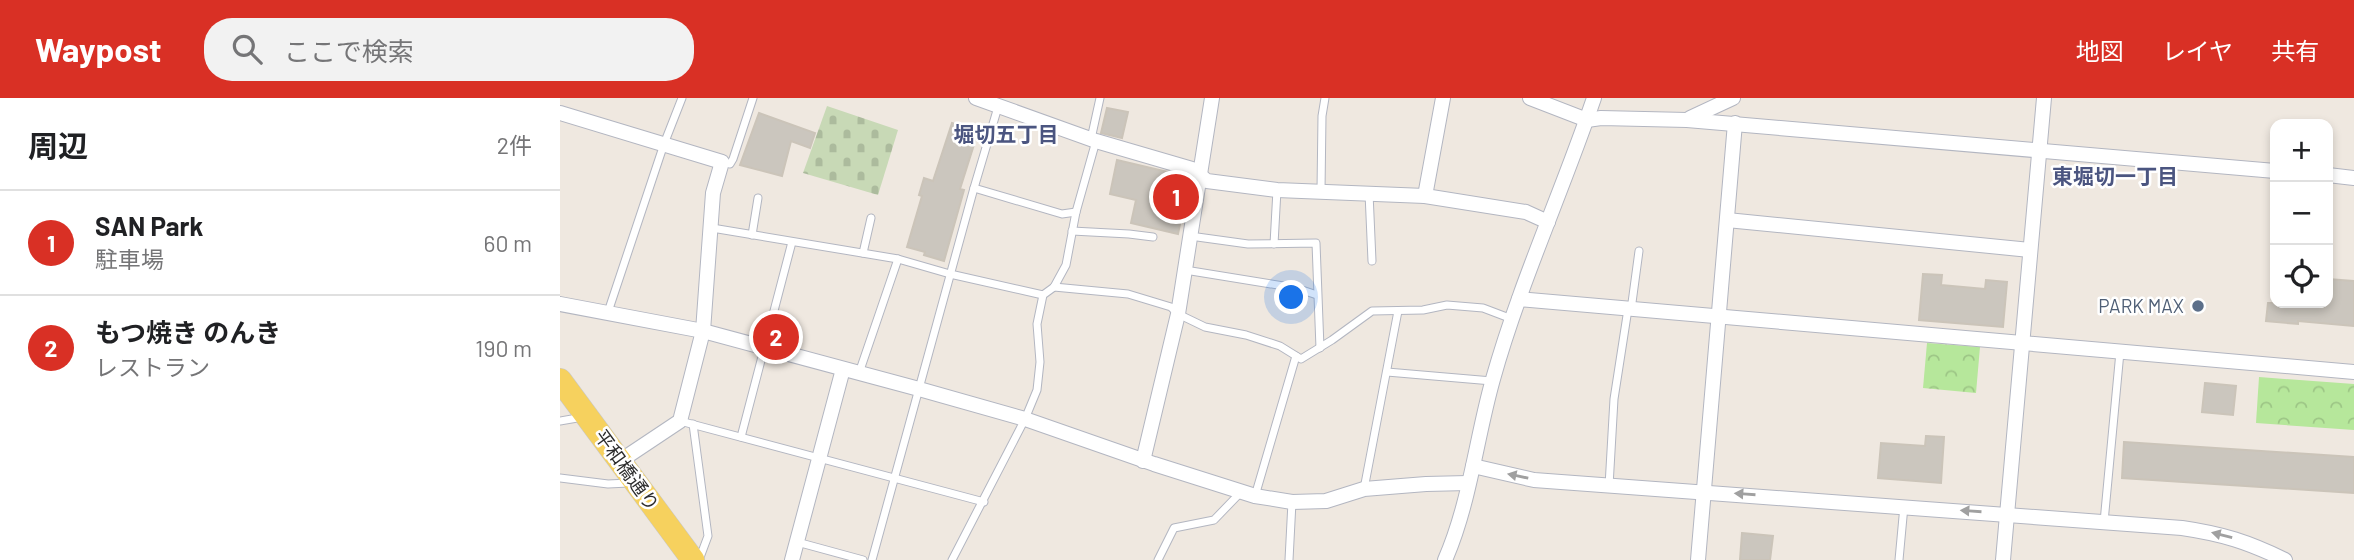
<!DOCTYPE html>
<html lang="ja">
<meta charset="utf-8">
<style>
body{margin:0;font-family:Barlow,"Noto Sans JP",sans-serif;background:#f2f2f2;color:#202124}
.controls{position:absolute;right:21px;top:21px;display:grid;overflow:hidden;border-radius:14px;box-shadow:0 4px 10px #0003}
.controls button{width:63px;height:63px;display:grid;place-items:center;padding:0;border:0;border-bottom:2px solid #e0e0e0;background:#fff;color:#202124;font:35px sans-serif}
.you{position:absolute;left:732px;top:200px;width:24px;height:24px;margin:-18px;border:5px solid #fff;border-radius:50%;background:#1a73e8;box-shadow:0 0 0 10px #1a73e833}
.badge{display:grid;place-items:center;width:46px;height:46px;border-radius:50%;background:#d93025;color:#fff;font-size:23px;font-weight:700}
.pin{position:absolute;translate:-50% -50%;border:4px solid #fff;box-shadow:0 2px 7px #0006}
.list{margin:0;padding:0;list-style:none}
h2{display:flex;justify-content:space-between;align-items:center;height:91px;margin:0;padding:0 28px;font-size:30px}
h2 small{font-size:23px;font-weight:400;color:#757577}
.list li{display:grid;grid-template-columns:46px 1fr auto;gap:21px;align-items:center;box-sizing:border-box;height:105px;padding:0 28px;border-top:2px solid #e0e0e0}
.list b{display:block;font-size:26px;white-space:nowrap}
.list p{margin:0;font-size:23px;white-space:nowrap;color:#757577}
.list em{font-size:23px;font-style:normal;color:#757577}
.icon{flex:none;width:38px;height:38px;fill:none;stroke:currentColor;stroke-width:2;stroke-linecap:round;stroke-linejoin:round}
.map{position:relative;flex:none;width:1794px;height:462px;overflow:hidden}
header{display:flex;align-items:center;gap:42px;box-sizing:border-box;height:98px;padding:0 35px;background:#d93025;color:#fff}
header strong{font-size:33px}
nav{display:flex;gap:38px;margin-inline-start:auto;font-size:24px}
.search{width:490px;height:63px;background:#f2f2f2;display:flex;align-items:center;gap:18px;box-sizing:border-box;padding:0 24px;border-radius:28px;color:#757577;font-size:26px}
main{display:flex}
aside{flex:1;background:#fff}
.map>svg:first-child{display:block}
.forest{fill:url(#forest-crowns)}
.cemetery{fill:url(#cemetery-stones)}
.building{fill:#cbc6be;stroke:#cbc4b9;stroke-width:2}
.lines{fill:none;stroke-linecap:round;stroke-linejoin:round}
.lane-casing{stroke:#b3b6c1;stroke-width:9}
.street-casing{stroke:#b3b6c1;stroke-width:16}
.primary-casing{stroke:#c8c8c8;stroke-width:24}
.lane{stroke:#fff;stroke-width:7}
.street{stroke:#fff;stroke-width:14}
.primary{stroke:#f6d15e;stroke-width:23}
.oneway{fill:#a0a0a0}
.service-dot{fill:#5c6f8a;stroke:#fff;stroke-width:2.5}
.labels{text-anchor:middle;stroke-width:5;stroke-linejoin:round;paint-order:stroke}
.service-label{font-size:19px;fill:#4e5e75;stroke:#fff;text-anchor:end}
.street-label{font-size:19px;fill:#2d2d2d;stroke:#fff}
.neighbourhood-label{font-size:21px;font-weight:bold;fill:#4b5580;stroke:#fff}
</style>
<header>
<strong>Waypost</strong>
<div class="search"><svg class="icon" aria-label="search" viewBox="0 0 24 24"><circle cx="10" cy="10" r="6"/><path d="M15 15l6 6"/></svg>ここで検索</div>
<nav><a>地図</a><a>レイヤ</a><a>共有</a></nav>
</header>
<main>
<aside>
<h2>周辺<small>2件</small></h2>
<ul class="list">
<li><span class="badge">1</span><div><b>SAN Park</b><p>駐車場</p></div><em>60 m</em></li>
<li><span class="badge">2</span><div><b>もつ焼き のんき</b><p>レストラン</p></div><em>190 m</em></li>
</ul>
</aside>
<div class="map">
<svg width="1794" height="462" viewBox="0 0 1794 462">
<defs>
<pattern id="forest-crowns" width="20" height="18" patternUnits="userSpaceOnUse" patternTransform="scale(1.75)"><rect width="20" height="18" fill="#b6e79b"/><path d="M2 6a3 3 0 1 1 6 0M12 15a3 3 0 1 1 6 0" fill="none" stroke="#9dc686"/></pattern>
<pattern id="cemetery-stones" width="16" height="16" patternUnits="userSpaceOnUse" patternTransform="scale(1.75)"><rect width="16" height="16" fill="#c8d9b6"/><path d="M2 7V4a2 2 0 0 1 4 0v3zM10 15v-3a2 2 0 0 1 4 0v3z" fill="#acbb9d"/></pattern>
</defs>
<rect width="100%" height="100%" fill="#efe8e0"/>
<g class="forest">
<polygon points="1367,245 1420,249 1416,295 1363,290"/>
<polygon points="1699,279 1794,286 1794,332 1696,325"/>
</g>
<polygon class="cemetery" points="267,8 338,32 318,97 243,75"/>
<g class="building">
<polygon points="547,10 568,14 562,40 541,35"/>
<polygon points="199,15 255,35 250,50 231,43 222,78 180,67"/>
<polygon points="392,25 418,34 400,91 404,92 384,163 364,157 365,154 347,149 362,98 359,97 364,80 373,83"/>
<polygon points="557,62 608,74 599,111 622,116 618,136 571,125 576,102 550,96"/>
<polygon points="1363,176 1382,177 1381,187 1425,191 1426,182 1447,184 1443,229 1359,222"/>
<polygon points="1768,181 1794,183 1794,228 1738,223 1738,226 1706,223 1708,205 1768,205"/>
<polygon points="1645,285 1676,288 1673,317 1642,314"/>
<polygon points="1366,338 1384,339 1381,385 1318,380 1321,345 1365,348"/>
<polygon points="1564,344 1794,359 1794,395 1562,380"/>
<polygon points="1182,435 1213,438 1210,462 1180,462"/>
</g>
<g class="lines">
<defs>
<g id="lane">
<polyline points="531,41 540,0"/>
<polyline points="162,64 170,66 173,61 193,0"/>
<polyline points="414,90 502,116 516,114"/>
<polyline points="761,92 762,18 765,0"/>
<polyline points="809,95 812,163"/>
<polyline points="152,130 338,161 390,176 483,197"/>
<polyline points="512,133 569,136 593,139"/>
<polyline points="192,137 198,100"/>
<polyline points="630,138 688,146 756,145 760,250"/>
<polyline points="714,146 717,92"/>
<polyline points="303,155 311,120"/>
<polyline points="625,172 736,190 757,197"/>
<polyline points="494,189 568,196 611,209 618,216 645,229 686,237 720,248 741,261 772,242 812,213 863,212 887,207 923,210 952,221"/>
<polyline points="1071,212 1079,153"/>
<polyline points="48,214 104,46 122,0"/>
<polyline points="827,274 932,283"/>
<polyline points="299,275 338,161"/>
<polyline points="0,323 23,319"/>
<polyline points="120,323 424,404"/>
<polyline points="133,326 148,438 139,462"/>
<polyline points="181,339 232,144"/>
<polyline points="0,380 48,386 69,385"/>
<polyline points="1049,388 1054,301 1068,211"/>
<polyline points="804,391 838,213"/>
<polyline points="695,398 736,258"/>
<polyline points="1544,424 1560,254"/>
<polyline points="237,444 303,462"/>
<polyline points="312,462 414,90 438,9"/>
<polyline points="392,462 465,321 477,292 480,264 477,226 483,197 494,189 506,167 516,114 536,43"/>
<polyline points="598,462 614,430 654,422 681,394"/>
<polyline points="729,462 732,404"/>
<polyline points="1339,462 1344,408"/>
</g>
<g id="street">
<polyline points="416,0 536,43 632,71 647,83 717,92 865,98 966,114 988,124"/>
<polyline points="970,0 1027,22 1041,20 1127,22 1715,73"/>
<polyline points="0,15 162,64 153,95 143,233 120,323 60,363"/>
<polyline points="1130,20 1173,0"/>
<polyline points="1768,77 1794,80"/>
<polyline points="865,98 883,0"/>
<polyline points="1167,122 1470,152"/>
<polyline points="959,201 1794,274"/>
<polyline points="0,206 143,233 359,291 465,321 594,366 695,398 732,404 766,403 804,391 866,386 908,385"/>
<polyline points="583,363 618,216 652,0"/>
<path d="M 913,368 L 974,382 L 1622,430 C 1663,436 1688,444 1725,462"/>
<polyline points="232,462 283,271"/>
<path d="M 885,462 C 910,405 916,341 933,281 C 960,185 1002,94 1034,0"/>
<polyline points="1138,462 1175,25"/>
<polyline points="1443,462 1484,0"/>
</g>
<polyline id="primary" points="0,282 133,462"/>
</defs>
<use href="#lane" class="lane-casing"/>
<use href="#street" class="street-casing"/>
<use href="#primary" class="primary-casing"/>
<use href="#lane" class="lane"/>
<use href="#street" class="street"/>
<use href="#primary" class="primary"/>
</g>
<defs><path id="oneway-solid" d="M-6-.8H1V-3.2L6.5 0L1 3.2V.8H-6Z" transform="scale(1.75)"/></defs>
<g class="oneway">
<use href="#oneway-solid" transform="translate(958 378) rotate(-168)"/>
<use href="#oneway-solid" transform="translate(1185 396) rotate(-176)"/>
<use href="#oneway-solid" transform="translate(1411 413) rotate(-176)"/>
<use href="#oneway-solid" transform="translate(1662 437) rotate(-166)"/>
</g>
<circle class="service-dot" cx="1638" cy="208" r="7"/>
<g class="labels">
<g class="service-label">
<text x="1624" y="215">PARK MAX</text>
</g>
<g class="street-label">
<text transform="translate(67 372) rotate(54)" y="7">平和橋通り</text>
</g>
<g class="neighbourhood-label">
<text x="446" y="44">堀切五丁目</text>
<text x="1555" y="86">東堀切一丁目</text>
</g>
</g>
</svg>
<div class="controls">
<button>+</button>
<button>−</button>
<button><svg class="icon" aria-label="locate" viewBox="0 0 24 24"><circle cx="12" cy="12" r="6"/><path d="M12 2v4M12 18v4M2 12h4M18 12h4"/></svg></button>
</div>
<div class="you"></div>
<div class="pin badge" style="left:616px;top:99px">1</div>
<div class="pin badge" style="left:216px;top:239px">2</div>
</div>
</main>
